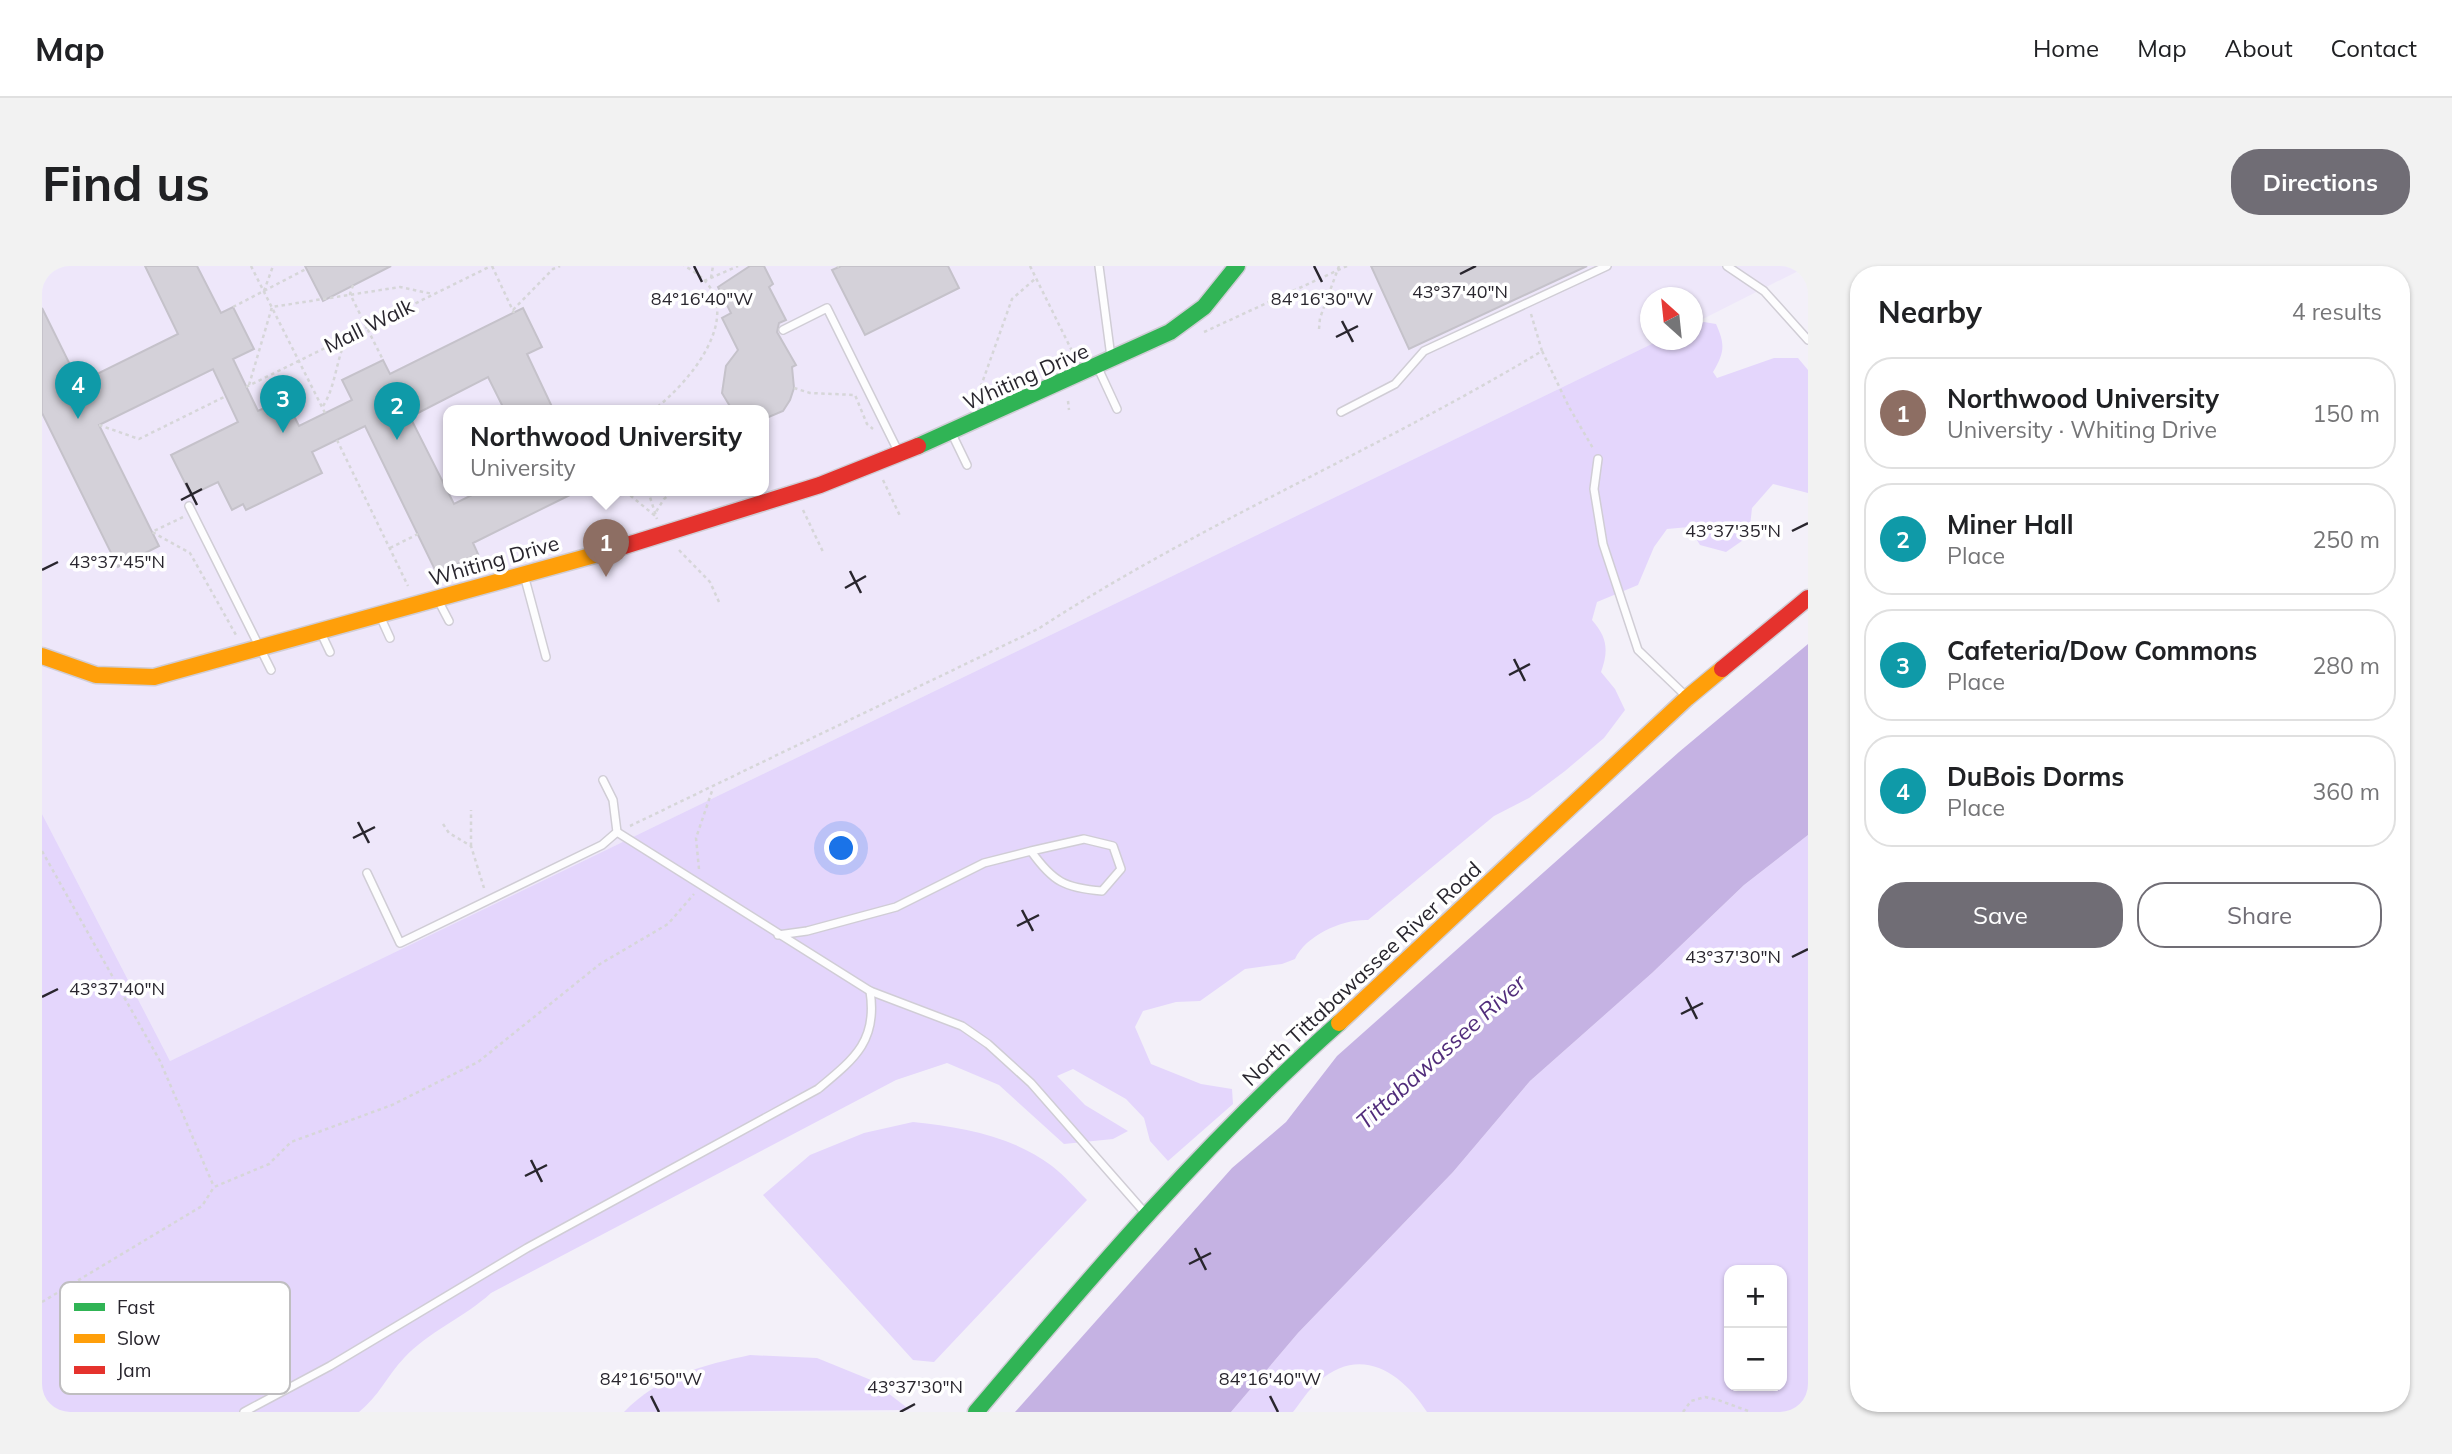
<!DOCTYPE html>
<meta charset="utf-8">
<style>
body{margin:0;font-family:Mulish,sans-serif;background:#f2f2f2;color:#202124}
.controls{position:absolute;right:21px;bottom:21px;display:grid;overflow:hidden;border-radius:14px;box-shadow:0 2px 5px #0004}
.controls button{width:63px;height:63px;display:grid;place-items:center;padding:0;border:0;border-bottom:2px solid #e0e0e0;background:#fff;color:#202124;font:35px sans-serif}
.compass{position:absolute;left:1598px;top:21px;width:63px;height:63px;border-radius:50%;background:#fff;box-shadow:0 2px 5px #0004;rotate:333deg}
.you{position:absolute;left:800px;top:583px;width:24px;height:24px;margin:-18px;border:5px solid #fff;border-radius:50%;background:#1a73e8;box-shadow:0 0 0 10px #1a73e833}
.badge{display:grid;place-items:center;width:46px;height:46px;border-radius:50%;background:#706d75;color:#fff;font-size:23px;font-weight:700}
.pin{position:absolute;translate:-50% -58px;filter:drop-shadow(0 2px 4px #0008)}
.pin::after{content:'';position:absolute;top:37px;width:24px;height:21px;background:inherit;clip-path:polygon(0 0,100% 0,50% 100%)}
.popup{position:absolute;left:401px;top:139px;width:326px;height:91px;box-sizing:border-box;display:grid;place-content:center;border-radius:14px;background:#fff;filter:drop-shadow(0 2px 5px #0005);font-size:23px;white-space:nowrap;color:#757577}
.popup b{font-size:26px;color:#202124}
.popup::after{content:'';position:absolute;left:50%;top:100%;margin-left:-14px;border:14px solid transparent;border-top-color:#fff}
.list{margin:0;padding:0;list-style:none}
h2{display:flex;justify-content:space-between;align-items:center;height:91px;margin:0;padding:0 28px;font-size:30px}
h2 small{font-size:23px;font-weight:400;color:#757577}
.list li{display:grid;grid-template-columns:46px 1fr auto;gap:21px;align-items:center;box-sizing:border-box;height:112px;margin:0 14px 14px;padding:0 14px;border:2px solid #e0e0e0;border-radius:28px}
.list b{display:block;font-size:26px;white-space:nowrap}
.list p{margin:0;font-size:23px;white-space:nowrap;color:#757577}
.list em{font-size:23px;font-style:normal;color:#757577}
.actions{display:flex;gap:14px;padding:21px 28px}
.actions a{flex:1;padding:16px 0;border:2px solid #706d75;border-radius:28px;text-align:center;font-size:24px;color:#706d75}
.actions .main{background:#706d75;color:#fff}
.map{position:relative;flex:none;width:1766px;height:1146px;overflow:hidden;border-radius:28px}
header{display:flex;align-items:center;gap:42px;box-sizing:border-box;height:98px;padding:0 35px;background:#fff;border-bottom:2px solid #e0e0e0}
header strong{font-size:33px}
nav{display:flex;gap:38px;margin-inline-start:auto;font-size:24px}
.intro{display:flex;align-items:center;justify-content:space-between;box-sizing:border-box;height:168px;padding:0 42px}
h1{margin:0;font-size:49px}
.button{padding:18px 32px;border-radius:28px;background:#706d75;color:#fff;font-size:24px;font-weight:700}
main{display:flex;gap:42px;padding:0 42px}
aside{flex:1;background:#fff;border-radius:28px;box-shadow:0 2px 5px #0004}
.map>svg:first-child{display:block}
.built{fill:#eee7fa;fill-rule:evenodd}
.green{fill:#e4d6fc;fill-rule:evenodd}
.water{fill:#c5b2e3}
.building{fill:#d4d1d9;stroke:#c5c2ca;stroke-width:2}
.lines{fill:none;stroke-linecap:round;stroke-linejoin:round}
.lane-casing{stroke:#d0cdd5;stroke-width:10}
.fast-casing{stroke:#d0cdd5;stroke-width:19}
.slow-casing{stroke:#d0cdd5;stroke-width:19}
.jam-casing{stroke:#d0cdd5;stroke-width:19}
.path{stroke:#d6d6d8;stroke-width:2.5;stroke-dasharray:3.5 3.5;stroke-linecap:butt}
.lane{stroke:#fdfdfe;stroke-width:7}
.fast{stroke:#30b455;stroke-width:16}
.slow{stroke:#ff9f0a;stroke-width:16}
.jam{stroke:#e5322d;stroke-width:16}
.ticks{fill:none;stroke:#29262e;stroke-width:2.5}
.labels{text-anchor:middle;stroke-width:7;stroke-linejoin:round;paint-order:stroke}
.street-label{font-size:21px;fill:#29262e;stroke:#fff}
.water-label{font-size:23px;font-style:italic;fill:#512c7b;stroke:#fff}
.key{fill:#fff;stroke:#bfbec0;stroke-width:2}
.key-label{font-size:19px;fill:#29262e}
.ticks-label{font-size:18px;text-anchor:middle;fill:#29262e;stroke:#fff;stroke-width:7;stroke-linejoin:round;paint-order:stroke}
</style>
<header>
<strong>Map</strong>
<nav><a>Home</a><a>Map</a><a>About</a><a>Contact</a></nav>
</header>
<div class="intro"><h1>Find us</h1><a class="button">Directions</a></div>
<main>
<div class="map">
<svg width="1766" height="1146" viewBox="0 0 1766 1146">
<rect width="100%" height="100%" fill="#f3f0f9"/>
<path class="built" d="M 0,0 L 1766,0 L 1651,58 L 1650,32 L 1608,32 L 1608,74 L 1618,74 L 128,795 L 0,548 ZM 406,145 L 722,145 L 722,225 L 406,225 Z"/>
<g class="green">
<path d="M 1662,56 L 1674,58 C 1683,78 1683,86 1671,106 L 1675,112 L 1732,92 L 1756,92 L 1766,104 L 1766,227 L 1731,218 L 1710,242 L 1707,270 L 1684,286 L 1658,279 L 1647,261 L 1625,263 L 1612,281 L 1596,319 L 1555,336 L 1550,354 C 1565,371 1567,384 1559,406 L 1573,423 L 1583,444 L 1562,472 L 1523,505 L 1487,532 L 1452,550 L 1326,654 C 1301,653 1264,669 1253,693 L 1240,698 L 1203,703 L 1158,735 L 1134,736 L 1101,745 L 1093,761 L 1109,798 L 1159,818 L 1190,823 L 1191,838 L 1126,895 L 1108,875 L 1102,852 L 1084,833 L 1031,803 L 1015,810 L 1043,839 L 1086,865 L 1071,873 L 1022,878 L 957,819 L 905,797 L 854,814 L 449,1027 C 423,1051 386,1066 362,1092 C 345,1110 337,1130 317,1146 L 0,1146 L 0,548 L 128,795 L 1618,74 L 1650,74 L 1651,58 Z"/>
<path d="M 1766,569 L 1766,1146 L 1385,1146 C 1360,1107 1319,1078 1276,1116 C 1266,1124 1259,1136 1251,1146 L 1189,1146 L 1256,1067 L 1411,906 L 1488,815 L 1610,707 L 1702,619 ZM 1687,1004 L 1740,1004 L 1740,1120 L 1687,1120 Z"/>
<path d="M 871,856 C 920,861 970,870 1010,900 C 1023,910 1034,923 1045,934 L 892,1096 L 871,1094 L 721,929 L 768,889 L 822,867 Z"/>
<path d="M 708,1089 L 775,1092 L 829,1114 L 868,1144 L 582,1146 C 616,1110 662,1099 708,1089 Z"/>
</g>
<polygon class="water" points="1766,378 1766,569 1702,619 1610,707 1488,815 1411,906 1256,1067 1189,1146 973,1146 1190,902 1244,856 1295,790 1637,486"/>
<g class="building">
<polygon points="103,0 155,0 179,47 191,41 212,83 191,93 216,145 243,132 257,160 310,134 300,114 341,94 348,108 481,42 500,81 485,88 512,145 463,145 446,111 368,151 412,238 438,225 536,225 431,277 436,288 395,308 323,160 270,186 280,207 204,244 201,238 190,244 176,216 149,229 129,189 196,156 171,103 57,159 117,280 76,301 0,147 0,42 37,117 136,68"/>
<polygon points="263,0 349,0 281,35"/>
<polygon points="708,0 722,0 731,18 727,21 744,54 737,57 735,66 754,99 750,101 752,122 748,134 741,145 722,153 722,145 694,145 689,142 680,127 684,100 696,84 680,52 689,47 676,21"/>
<polygon points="799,0 906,0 917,22 823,69 790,4"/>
<polygon points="1329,0 1545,0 1367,83"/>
</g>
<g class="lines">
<defs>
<g id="lane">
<polyline points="1057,0 1069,91"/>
<polyline points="1685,0 1722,25 1766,74"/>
<polyline points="741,64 785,42 856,185"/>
<polyline points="1056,102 1075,143"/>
<polyline points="1299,146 1353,118 1382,85 1565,0"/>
<polyline points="910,168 925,199"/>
<polyline points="1556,193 1552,223 1561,278 1596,384 1645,431"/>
<polyline points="147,240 229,404"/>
<polyline points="482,309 504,391"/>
<polyline points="396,334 407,355"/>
<polyline points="338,350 348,372"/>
<polyline points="280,369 288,386"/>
<polyline points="575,566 828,725 920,760 946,778 989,817 1104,948"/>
<polyline points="325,607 358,677 560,579 575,566 571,534 561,514"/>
<path d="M 736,669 L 765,665 L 854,641 L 942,597 L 989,585 C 1011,616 1023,622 1060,625 L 1079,603 L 1071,580 L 1042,573 L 989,585"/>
<path d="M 202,1146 L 288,1100 L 485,982 L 776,823 C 812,793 836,775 828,725"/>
</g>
<g id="fast">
<polyline points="876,180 1128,66 1162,41 1195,0"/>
<path d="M 934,1146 C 1049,1010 1164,875 1297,757"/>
</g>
<g id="slow">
<polyline points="0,390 54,409 112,411 563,286"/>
<polyline points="1297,757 1645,432 1680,403"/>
</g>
<g id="jam">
<polyline points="563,286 778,219 876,180"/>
<polyline points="1680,403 1766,332"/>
</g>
</defs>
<use href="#lane" class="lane-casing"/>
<use href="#fast" class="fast-casing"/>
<use href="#slow" class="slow-casing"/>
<use href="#jam" class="jam-casing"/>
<g class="path">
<polyline points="209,0 283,147"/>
<polyline points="450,0 472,47"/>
<polyline points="795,0 797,1"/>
<polyline points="988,0 1033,91"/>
<polyline points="669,12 671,0"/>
<polyline points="662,15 696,0"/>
<polyline points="311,19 308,28 341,94"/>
<polyline points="222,25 231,0"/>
<polyline points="191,41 264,3"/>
<polyline points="471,44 511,3 518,0"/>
<polyline points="1489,48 1500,85"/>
<polyline points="1277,63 1278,52 1297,0"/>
<polyline points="1162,66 1305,0"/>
<polyline points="207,119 230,41 358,21 391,28"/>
<polyline points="204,121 449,0"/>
<polyline points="752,122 768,127 813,129 825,158 831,163"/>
<polyline points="934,134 970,33 994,12"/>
<polyline points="1026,135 1027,144"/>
<path d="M 281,140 C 294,120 294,93 305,71"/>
<path d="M 610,145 C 653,113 714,35 642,0"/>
<polyline points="57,159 97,173 184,130"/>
<polyline points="295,174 366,320"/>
<polyline points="841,214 859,252"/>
<polyline points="583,225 612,249 622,233 632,225"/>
<polyline points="606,225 615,253"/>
<polyline points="761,244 782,288"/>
<polyline points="141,251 110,266 148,287 194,369"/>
<polyline points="348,282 376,268"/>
<polyline points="637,284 668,316 677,336"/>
<polyline points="401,558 407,567 429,580 442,622"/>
<path d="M 588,560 L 996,363 C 1157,258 1336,184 1500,85 L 1527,141 L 1552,184"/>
<polyline points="429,580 429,544"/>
<polyline points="0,585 118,795 172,921"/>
<polyline points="657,603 654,572 671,522"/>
<polyline points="0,1036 160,940 172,921 227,898 249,876 350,839 436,796 558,698 626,658 652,628"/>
<polyline points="1641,1146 1649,1135 1663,1131 1676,1134 1709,1146"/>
<polyline points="1747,1146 1766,1141"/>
</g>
<use href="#lane" class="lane"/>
<use href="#fast" class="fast"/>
<use href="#slow" class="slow"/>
<use href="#jam" class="jam"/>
</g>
<path class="ticks" d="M 652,0 L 660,16M 1272,0 L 1280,16M 1418,8 L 1434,0M 1300,55 L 1311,76M 1294,71 L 1316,60M 144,217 L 155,239M 139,234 L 160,223M 1750,265 L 1766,257M 0,304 L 16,296M 808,305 L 819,327M 803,322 L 824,310M 1472,393 L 1483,415M 1467,409 L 1488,398M 316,556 L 327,577M 311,572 L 333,561M 980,644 L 991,665M 975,660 L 997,649M 1750,691 L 1766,683M 0,731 L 16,723M 1644,731 L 1655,753M 1639,748 L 1661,737M 489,894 L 500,916M 483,910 L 505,899M 1153,982 L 1164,1004M 1147,998 L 1169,987M 609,1130 L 617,1146M 1228,1130 L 1236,1146M 858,1146 L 873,1138"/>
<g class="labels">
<g class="street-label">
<text transform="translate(327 60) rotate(-26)" y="7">Mall Walk</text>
<text transform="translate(984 111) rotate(-24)" y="7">Whiting Drive</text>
<text transform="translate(452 295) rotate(-16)" y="7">Whiting Drive</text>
<text transform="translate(1320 708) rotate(-43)" y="7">North Tittabawassee River Road</text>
</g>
<g class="water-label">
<text transform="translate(1399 786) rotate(-42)" y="8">Tittabawassee River</text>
</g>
</g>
<rect x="18" y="1016" width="230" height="112" rx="10" class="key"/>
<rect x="32" y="1037" width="31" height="8" fill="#30b455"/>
<rect x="32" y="1068" width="31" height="9" fill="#ff9f0a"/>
<rect x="32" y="1100" width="31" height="8" fill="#e5322d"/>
<g class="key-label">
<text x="75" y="1048">Fast</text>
<text x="75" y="1079">Slow</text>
<text x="75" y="1111">Jam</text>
</g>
<g class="ticks-label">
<text x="1418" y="32">43°37'40"N</text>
<text x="660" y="39">84°16'40"W</text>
<text x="1280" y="39">84°16'30"W</text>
<text x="1691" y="271">43°37'35"N</text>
<text x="75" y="302">43°37'45"N</text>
<text x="1691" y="697">43°37'30"N</text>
<text x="75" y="729">43°37'40"N</text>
<text x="609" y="1119">84°16'50"W</text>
<text x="1228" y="1119">84°16'40"W</text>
<text x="873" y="1127">43°37'30"N</text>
</g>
</svg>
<div class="controls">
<button>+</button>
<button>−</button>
</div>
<svg class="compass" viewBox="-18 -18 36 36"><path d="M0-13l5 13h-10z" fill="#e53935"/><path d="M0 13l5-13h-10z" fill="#757577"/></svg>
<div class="you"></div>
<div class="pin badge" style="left:564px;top:311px;background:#8d6e63">1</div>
<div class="popup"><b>Northwood University</b>University</div>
<div class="pin badge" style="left:355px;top:174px;background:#0f9aa8">2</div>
<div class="pin badge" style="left:241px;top:167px;background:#0f9aa8">3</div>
<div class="pin badge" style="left:36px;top:153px;background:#0f9aa8">4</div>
</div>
<aside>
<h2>Nearby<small>4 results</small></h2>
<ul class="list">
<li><span class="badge" style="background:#8d6e63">1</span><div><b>Northwood University</b><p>University · Whiting Drive</p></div><em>150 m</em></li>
<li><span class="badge" style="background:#0f9aa8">2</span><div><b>Miner Hall</b><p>Place</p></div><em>250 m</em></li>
<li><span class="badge" style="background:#0f9aa8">3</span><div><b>Cafeteria/Dow Commons</b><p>Place</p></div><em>280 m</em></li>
<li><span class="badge" style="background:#0f9aa8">4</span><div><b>DuBois Dorms</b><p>Place</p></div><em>360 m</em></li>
</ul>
<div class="actions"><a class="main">Save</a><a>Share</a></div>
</aside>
</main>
